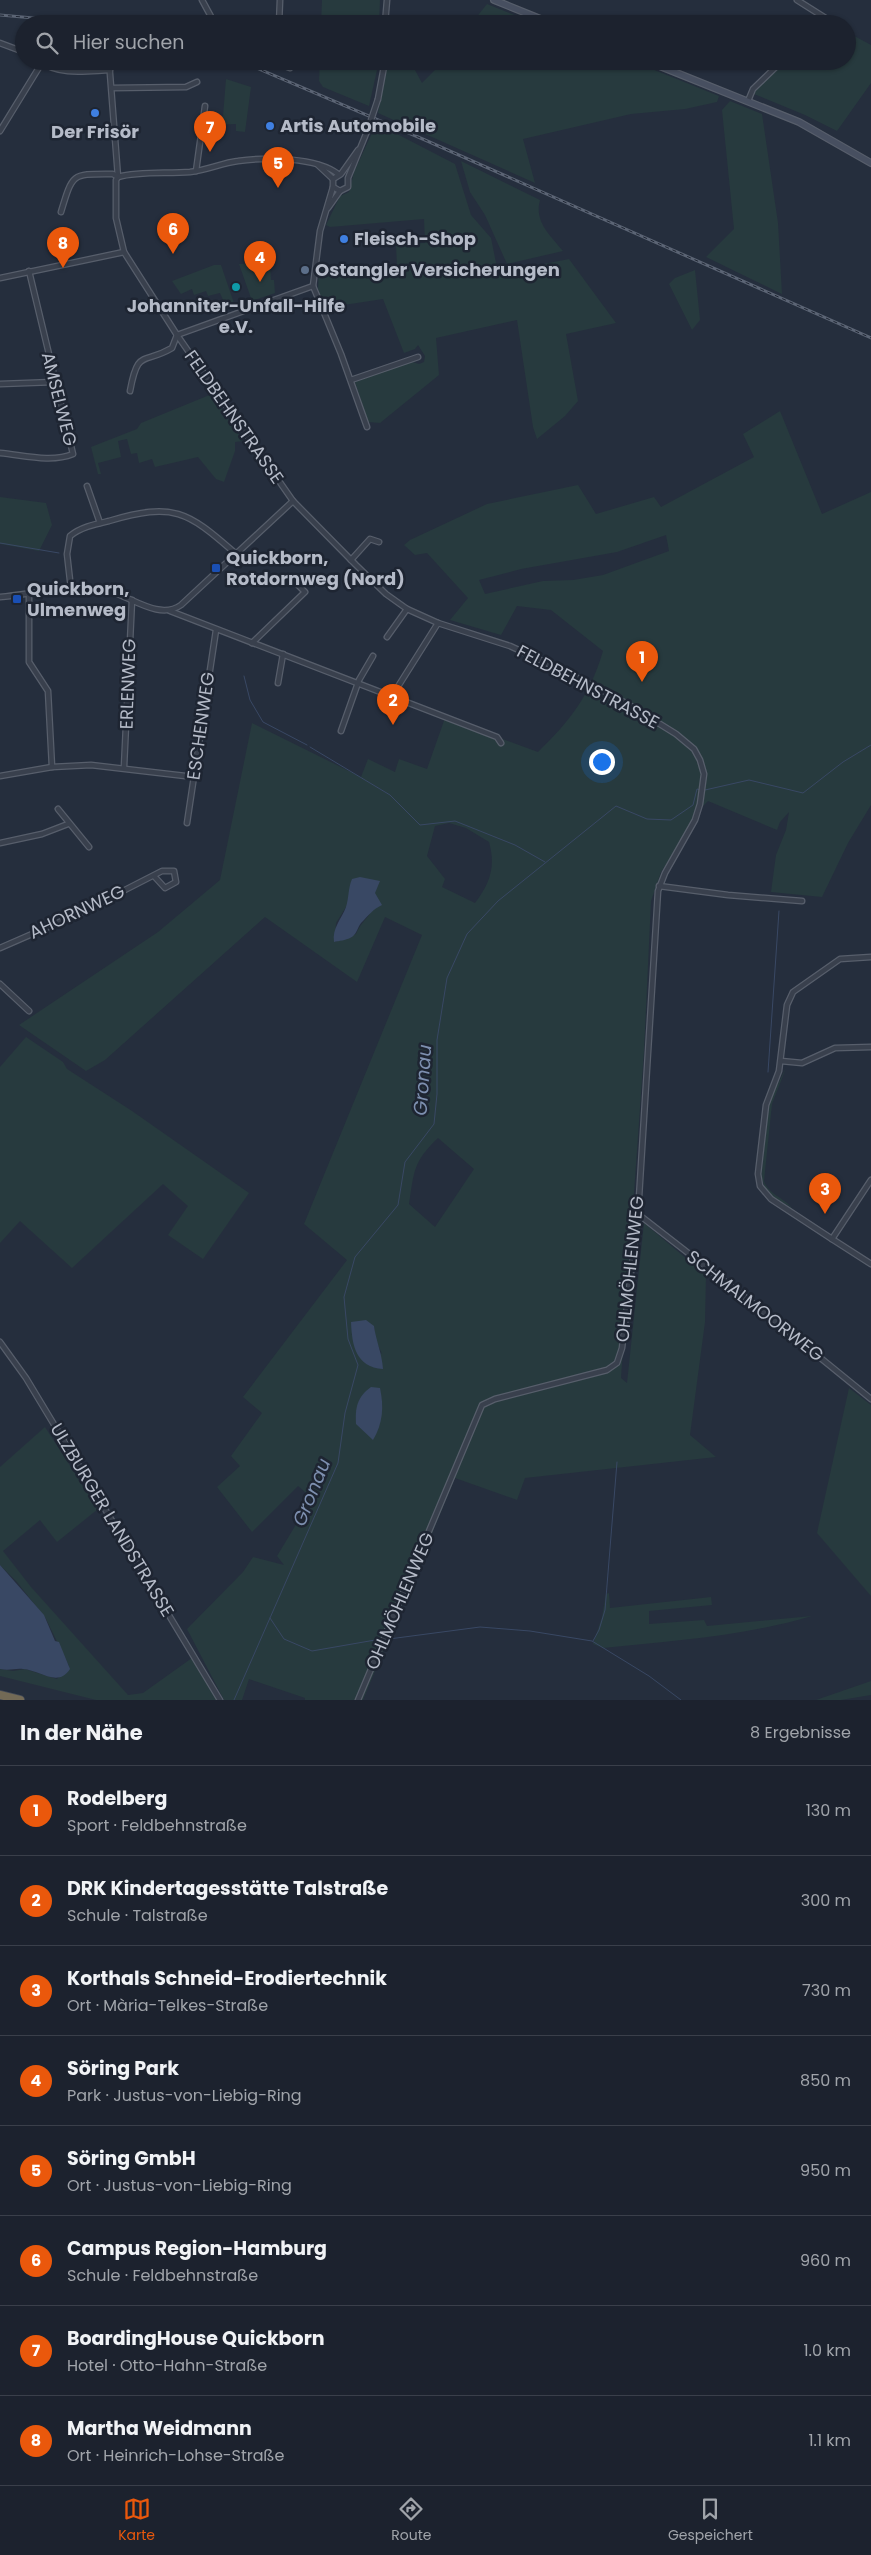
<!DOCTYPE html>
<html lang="de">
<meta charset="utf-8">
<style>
body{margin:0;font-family:Poppins,sans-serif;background:#252a36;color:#f1f3f6}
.you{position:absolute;left:601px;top:761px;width:18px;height:18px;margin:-12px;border:4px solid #fff;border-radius:50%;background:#1a73e8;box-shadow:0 0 0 8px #1a73e833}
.badge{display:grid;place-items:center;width:32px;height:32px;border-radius:50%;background:#ea580c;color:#fff;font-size:16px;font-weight:700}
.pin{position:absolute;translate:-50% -41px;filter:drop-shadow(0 1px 2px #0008)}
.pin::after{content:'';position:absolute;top:26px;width:18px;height:15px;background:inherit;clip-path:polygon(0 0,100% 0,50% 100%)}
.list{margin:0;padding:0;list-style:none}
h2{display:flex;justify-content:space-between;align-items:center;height:65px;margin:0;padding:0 20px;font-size:21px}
h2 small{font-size:16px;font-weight:400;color:#a0a4aa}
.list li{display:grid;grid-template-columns:32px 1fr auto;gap:15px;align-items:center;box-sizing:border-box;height:90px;padding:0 20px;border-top:1px solid #3a3f4a}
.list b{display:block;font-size:19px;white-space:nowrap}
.list p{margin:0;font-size:16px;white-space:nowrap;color:#a0a4aa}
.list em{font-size:16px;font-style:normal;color:#a0a4aa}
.icon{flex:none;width:28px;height:28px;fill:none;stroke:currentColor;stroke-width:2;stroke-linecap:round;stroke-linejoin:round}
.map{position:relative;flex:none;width:871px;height:1700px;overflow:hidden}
.search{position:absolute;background:#1c222e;box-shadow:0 1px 4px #0004;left:15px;right:15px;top:15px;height:55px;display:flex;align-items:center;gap:12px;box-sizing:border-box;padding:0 18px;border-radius:28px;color:#a0a4aa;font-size:19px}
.sheet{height:785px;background:#1c222e}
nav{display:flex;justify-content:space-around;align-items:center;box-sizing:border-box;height:70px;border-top:1px solid #3a3f4a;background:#1c222e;font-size:14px;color:#a0a4aa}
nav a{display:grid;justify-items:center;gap:2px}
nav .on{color:#ea580c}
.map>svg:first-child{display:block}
.green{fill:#273a3e;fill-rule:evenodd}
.water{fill:#394864}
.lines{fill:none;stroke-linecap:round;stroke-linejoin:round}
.stream{stroke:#394864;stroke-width:1}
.minor-casing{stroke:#575e6b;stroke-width:7}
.secondary-casing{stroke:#575e6b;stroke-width:8}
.motorway-casing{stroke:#444b58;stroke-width:10}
.minor{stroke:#39404d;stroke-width:4.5}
.secondary{stroke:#474f60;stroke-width:5.5}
.motorway{stroke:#736a56;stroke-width:8}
.rail-casing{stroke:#5b6474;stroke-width:3}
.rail{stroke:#1e2532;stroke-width:1;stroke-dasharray:4;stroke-linecap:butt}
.minor-bridge-casing{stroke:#575e6b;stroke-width:7;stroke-linecap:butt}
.minor-bridge{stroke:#39404d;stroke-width:4.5}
.shop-dot{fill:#3f7fe0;stroke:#1e2532;stroke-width:2}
.service-dot{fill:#5c6f8a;stroke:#1e2532;stroke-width:2}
.culture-dot{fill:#0f9aa8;stroke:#1e2532;stroke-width:2}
.transit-dot{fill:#1a4fb4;stroke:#1e2532;stroke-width:2}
.labels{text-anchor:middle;stroke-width:5;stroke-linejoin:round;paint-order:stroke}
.poi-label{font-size:18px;font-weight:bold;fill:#b5bbc8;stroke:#1e2532;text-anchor:start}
.street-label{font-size:18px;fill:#b5bbc8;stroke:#1e2532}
.water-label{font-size:19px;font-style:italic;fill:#7d8faf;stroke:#1e2532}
</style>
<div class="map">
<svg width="871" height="1700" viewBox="0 0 871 1700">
<rect width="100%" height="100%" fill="#252e3d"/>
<g class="green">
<polygon points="322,0 380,0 379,24 321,24"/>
<polygon points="487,4 537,24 471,24"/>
<polygon points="847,32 871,45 871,83 837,131 805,115 754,94 756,89 785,61 847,61"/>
<polygon points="320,61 379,61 369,106 323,87 319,81"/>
<polygon points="388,61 410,61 422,83 444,61 632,61 719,96 717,102 685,109 631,114 523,139 535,183 378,113"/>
<polygon points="226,79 251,87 245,132 236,131 236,124 213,125 214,116 223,116"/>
<polygon points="730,101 762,114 778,223 782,294 706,257 734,229 722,110"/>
<polygon points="378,120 397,134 455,164 471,215 491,238 498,273 569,259 616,323 566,334 578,401 565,416 537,439 533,427 517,320 436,338 439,375 380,423 368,422 355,382 409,361 419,364 424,362 425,356 418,345 415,349 404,353 383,299 324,308 318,289 319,270 397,266 396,245 425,243 424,219 330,227 326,225 340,196 349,192 354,172"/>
<path d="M 461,161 L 540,200 C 534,222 550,235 563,251 L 507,264 L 485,215 L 470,192 Z"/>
<polygon points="270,262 271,280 274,280 275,293 252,301 239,264"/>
<polygon points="214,265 221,265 235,306 227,309 220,293 208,296 206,291 194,295 192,289 181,294 172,281"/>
<polygon points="695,270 700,320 692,330 669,284 675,278"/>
<polygon points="212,394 243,441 235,442 235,451 224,482 216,479 198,457 155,467 152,459 139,463 137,453 131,454 127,439 118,441 121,457 98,463 101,474 98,474 91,447 137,429 141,423"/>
<path d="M 780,411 L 822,514 L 871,492 L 871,805 L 848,843 L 822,897 L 771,892 L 776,855 L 786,830 L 789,812 L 780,822 L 777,830 L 708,801 L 699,810 L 682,841 L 661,872 L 651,901 L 644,1051 L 621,1378 L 627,1383 L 644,1223 L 706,1275 L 705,1322 L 690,1435 L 716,1457 L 525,1478 L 517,1500 L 455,1478 L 363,1700 L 305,1700 L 305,1698 L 249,1679 L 242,1700 L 224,1700 L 187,1629 L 243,1572 L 253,1557 L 284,1565 L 277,1556 L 312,1498 L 298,1486 L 252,1532 L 217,1487 L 240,1466 L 231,1456 L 262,1413 L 243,1397 L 347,1260 L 304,1224 L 422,935 L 385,917 L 357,982 L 265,917 L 105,1060 L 86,1071 L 19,1025 L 158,932 L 220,880 L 252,723 L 361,777 L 368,759 L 395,772 L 399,759 L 427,769 L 445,718 L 538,752 C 571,720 590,695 603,651 L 551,610 L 517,606 L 501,635 L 450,620 L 468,598 L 427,553 L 415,555 L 404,545 L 410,540 L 487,504 L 578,485 L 596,514 L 654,497 L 661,507 L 754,457 L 743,434 ZM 666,535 L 669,551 L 603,575 L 573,580 L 543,581 L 485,594 L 479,580 L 521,569 L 617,552 ZM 449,823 L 466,828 L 489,842 C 496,867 490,883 475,903 L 442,887 L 445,879 L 427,856 L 435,826 ZM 346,907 L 373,909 C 367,919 360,924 356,934 L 335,942 L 336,923 ZM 438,1138 L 474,1169 L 435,1227 L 409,1204 C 414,1171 413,1162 438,1138 ZM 374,1326 L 376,1341 L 382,1354 L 351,1334 Z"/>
<polygon points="0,497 46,503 52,525 39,551 0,544"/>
<polygon points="26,1037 63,1062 67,1069 132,1111 249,1193 203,1259 168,1235 188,1206 163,1184 72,1268 20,1221 0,1243 0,1067"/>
<path d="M 786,1068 L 772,1104 L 764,1181 C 769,1196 789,1199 794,1212 L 789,1206 L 773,1198 L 767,1193 L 761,1177 L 769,1101 Z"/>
<polygon points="849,1388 871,1405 871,1596 817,1533"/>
<polygon points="45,1427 98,1509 57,1542 40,1520 3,1551 31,1587 128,1695 143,1693 192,1658 218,1700 96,1700 0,1676 0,1669 13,1671 25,1669 57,1679 69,1666 46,1619 17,1582 0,1565 0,1467"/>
<path d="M 609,1593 L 610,1608 L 711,1597 L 712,1605 L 649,1611 L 649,1624 L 704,1620 L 707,1626 L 812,1616 C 744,1636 673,1641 603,1648 L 593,1644 L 602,1617 L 606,1594 Z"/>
<polygon points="871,1681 871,1695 841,1700 816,1700"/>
</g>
<g class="water">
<path d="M 360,877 L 380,881 L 375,893 L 382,905 C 373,909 368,916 361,923 C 357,928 357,935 350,938 C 346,940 339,941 334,942 C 332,928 341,920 346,907 C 349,898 348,888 352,879 Z"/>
<path d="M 366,1320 L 374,1326 C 376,1341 382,1353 383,1369 C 356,1367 352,1346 351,1322 Z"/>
<path d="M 371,1387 L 380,1388 C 384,1407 383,1423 373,1440 L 356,1424 C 355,1408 357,1397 371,1387 Z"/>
<path d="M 0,1565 L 44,1615 L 55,1641 L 59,1642 L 70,1669 C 58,1688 40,1670 23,1669 C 15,1668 10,1671 0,1669 Z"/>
</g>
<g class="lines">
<g class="stream">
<polyline points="0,543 59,553"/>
<polyline points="244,676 250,700 263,722 307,745"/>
<polyline points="310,747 390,795 420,825 455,821 515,845 545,862"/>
<polyline points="705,790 749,780 803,793 843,762 871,745"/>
<polyline points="768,1072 779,911"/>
<polyline points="270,1618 284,1639 312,1651 381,1639"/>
<polyline points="389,1639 480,1627 530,1631 592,1641 649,1676 681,1700"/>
<polyline points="593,1641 599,1630 605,1610 617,1462"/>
<polyline points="234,1700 338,1463 345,1413 358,1365 348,1339 344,1297 355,1257 398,1205 405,1162 434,1124 437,1094 437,1040 447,978 467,934 498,901 616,806 647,819 671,820 693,805 697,789 701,790"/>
</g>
<defs>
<g id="minor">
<polyline points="202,0 215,24"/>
<polyline points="797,0 827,19 822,24"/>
<polyline points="279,24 280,0"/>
<polyline points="385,24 387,0"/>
<polyline points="0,43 24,52"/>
<path d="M 39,61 C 61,76 86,71 110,70"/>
<polyline points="109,61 118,177 116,180 116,218 124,252 177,335 293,501 356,565 386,594 407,609 438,623 510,646 566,672 626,703 676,734 694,749 700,760 704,774 700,804 695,820 665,873 658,891 638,1214 622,1348 617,1363 607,1370 495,1399 482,1405 358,1700"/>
<polyline points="271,61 290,68"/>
<polyline points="112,88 186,87 197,82"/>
<polyline points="378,99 385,61"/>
<polyline points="748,101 753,89 782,61"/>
<polyline points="0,131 43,61"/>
<polyline points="318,165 333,179"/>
<polyline points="196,171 205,106"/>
<polyline points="333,187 340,191 348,187 348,178 368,129"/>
<polyline points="328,208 340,191"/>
<path d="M 61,212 C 73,172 72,174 113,174 L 118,177 C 140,171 167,174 190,172 C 207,170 222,163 238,161 C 265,157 317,157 338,174"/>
<polyline points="0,278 124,252"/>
<polyline points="313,286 341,354 367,427"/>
<polyline points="177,335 313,286 320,231 333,187 333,179 341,174 358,150"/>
<polyline points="351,380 418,357"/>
<polyline points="0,384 54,382"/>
<path d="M 130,391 C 138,348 143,365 172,348 L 177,335"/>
<path d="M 0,453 C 23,455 51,463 73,454 L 29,271"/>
<polyline points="87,486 100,523"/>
<polyline points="351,560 370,539 379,542"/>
<path d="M 71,589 L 67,554 L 70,536 C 81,527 96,524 109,521 C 174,502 187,511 235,553"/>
<polyline points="29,594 29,662 48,691 52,767"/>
<path d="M 0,597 C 32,594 69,585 101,589 C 126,592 157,622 181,605 L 293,501"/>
<polyline points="170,611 497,737 501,743"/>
<polyline points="387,637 407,609"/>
<polyline points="252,643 305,592 295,582"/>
<polyline points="278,683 283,654"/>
<polyline points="392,696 438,623"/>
<polyline points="341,731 359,680 373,656"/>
<polyline points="124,767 132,600"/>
<polyline points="0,776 52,767 91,765 194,777"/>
<polyline points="58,809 89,847"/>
<polyline points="187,823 216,630"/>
<polyline points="0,843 42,834 68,824"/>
<polyline points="659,886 728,895 802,901"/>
<polyline points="0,948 78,914 162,871 174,871 176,882 165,888 154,876"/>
<polyline points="0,984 29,1011"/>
<polyline points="781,1061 802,1063 835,1048 871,1047"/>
<polyline points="871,1180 832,1239 871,1264"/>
<polyline points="638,1214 764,1312 871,1399"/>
<polyline points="832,1239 771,1199 760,1186 758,1174 766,1105 779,1071 787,1005 793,992 840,959 871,957"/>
<polyline points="0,1342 26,1378 220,1700"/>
</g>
<g id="secondary">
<polyline points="494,0 553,24"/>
<polyline points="647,61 799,122 871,163"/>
</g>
<polyline id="motorway" points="0,1695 20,1700"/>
</defs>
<use href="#minor" class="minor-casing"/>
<use href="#secondary" class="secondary-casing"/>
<use href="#motorway" class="motorway-casing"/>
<use href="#minor" class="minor"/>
<use href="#secondary" class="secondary"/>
<use href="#motorway" class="motorway"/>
<defs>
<g id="rail">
<polyline points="0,15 100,24"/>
<polyline points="240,61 425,140 871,338"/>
</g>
</defs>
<use href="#rail" class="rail-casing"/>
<use href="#rail" class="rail"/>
<defs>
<polyline id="minor-bridge" points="368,129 378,99"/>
</defs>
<use href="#minor-bridge" class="minor-bridge-casing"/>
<use href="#minor-bridge" class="minor-bridge"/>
</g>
<g class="shop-dot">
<circle cx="95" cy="113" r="5"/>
<circle cx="270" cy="126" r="5"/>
<circle cx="344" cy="239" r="5"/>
</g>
<circle class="service-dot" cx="305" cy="270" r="5"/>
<circle class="culture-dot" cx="236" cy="287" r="5"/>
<g class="transit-dot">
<rect x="211" y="563" width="10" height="10" rx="2.5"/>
<rect x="12" y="594" width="10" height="10" rx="2.5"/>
</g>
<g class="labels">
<g class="poi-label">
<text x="280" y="132">Artis Automobile</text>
<text x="95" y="138" text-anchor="middle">Der Frisör</text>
<text x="354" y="245">Fleisch-Shop</text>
<text x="315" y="276">Ostangler Versicherungen</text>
<text x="236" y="312" text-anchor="middle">Johanniter-Unfall-Hilfe<tspan x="236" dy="21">e.V.</tspan></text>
<text x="226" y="564">Quickborn,<tspan x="226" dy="21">Rotdornweg (Nord)</tspan></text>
<text x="27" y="595">Quickborn,<tspan x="27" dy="21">Ulmenweg</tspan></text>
</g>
<g class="street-label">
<text transform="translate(59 399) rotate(76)" y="6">AMSELWEG</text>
<text transform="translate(234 417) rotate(55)" y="6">FELDBEHNSTRASSE</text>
<text transform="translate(128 684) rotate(-88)" y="6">ERLENWEG</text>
<text transform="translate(588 687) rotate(28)" y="6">FELDBEHNSTRASSE</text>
<text transform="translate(201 726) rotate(-82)" y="6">ESCHENWEG</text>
<text transform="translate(77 912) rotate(-25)" y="6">AHORNWEG</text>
<text transform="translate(630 1269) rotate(-84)" y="6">OHLMÖHLENWEG</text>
<text transform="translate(755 1306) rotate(38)" y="6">SCHMALMOORWEG</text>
<text transform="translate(112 1520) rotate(59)" y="6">ULZBURGER LANDSTRASSE</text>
<text transform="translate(400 1601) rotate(-67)" y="6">OHLMÖHLENWEG</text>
</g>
<g class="water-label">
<text transform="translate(422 1080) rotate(-86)" y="7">Gronau</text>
<text transform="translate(311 1492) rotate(-68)" y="7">Gronau</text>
</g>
</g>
</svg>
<div class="you"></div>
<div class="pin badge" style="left:642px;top:682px">1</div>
<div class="pin badge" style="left:393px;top:725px">2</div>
<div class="pin badge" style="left:825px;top:1214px">3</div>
<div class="pin badge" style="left:260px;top:282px">4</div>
<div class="pin badge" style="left:278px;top:188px">5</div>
<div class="pin badge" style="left:173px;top:254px">6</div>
<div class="pin badge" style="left:210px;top:152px">7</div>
<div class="pin badge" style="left:63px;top:268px">8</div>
<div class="search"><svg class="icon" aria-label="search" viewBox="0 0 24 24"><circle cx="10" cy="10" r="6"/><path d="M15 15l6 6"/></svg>Hier suchen</div>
</div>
<section class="sheet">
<h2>In der Nähe<small>8 Ergebnisse</small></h2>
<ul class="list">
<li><span class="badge">1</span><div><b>Rodelberg</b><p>Sport · Feldbehnstraße</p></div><em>130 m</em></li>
<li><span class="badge">2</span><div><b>DRK Kindertagesstätte Talstraße</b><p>Schule · Talstraße</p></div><em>300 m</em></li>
<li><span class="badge">3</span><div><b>Korthals Schneid-Erodiertechnik</b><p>Ort · Mària-Telkes-Straße</p></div><em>730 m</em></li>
<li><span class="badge">4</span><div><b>Söring Park</b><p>Park · Justus-von-Liebig-Ring</p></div><em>850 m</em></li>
<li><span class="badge">5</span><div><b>Söring GmbH</b><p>Ort · Justus-von-Liebig-Ring</p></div><em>950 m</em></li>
<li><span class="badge">6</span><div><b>Campus Region-Hamburg</b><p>Schule · Feldbehnstraße</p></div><em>960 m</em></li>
<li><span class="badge">7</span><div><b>BoardingHouse Quickborn</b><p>Hotel · Otto-Hahn-Straße</p></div><em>1.0 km</em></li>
<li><span class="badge">8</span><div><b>Martha Weidmann</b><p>Ort · Heinrich-Lohse-Straße</p></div><em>1.1 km</em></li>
</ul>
</section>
<nav>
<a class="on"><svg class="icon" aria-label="map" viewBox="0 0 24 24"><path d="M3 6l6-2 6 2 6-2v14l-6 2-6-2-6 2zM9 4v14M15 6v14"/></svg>Karte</a>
<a><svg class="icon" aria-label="directions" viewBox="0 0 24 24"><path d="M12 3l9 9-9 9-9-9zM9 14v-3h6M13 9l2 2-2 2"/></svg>Route</a>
<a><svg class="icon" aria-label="saved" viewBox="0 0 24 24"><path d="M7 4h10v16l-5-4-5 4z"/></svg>Gespeichert</a>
</nav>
